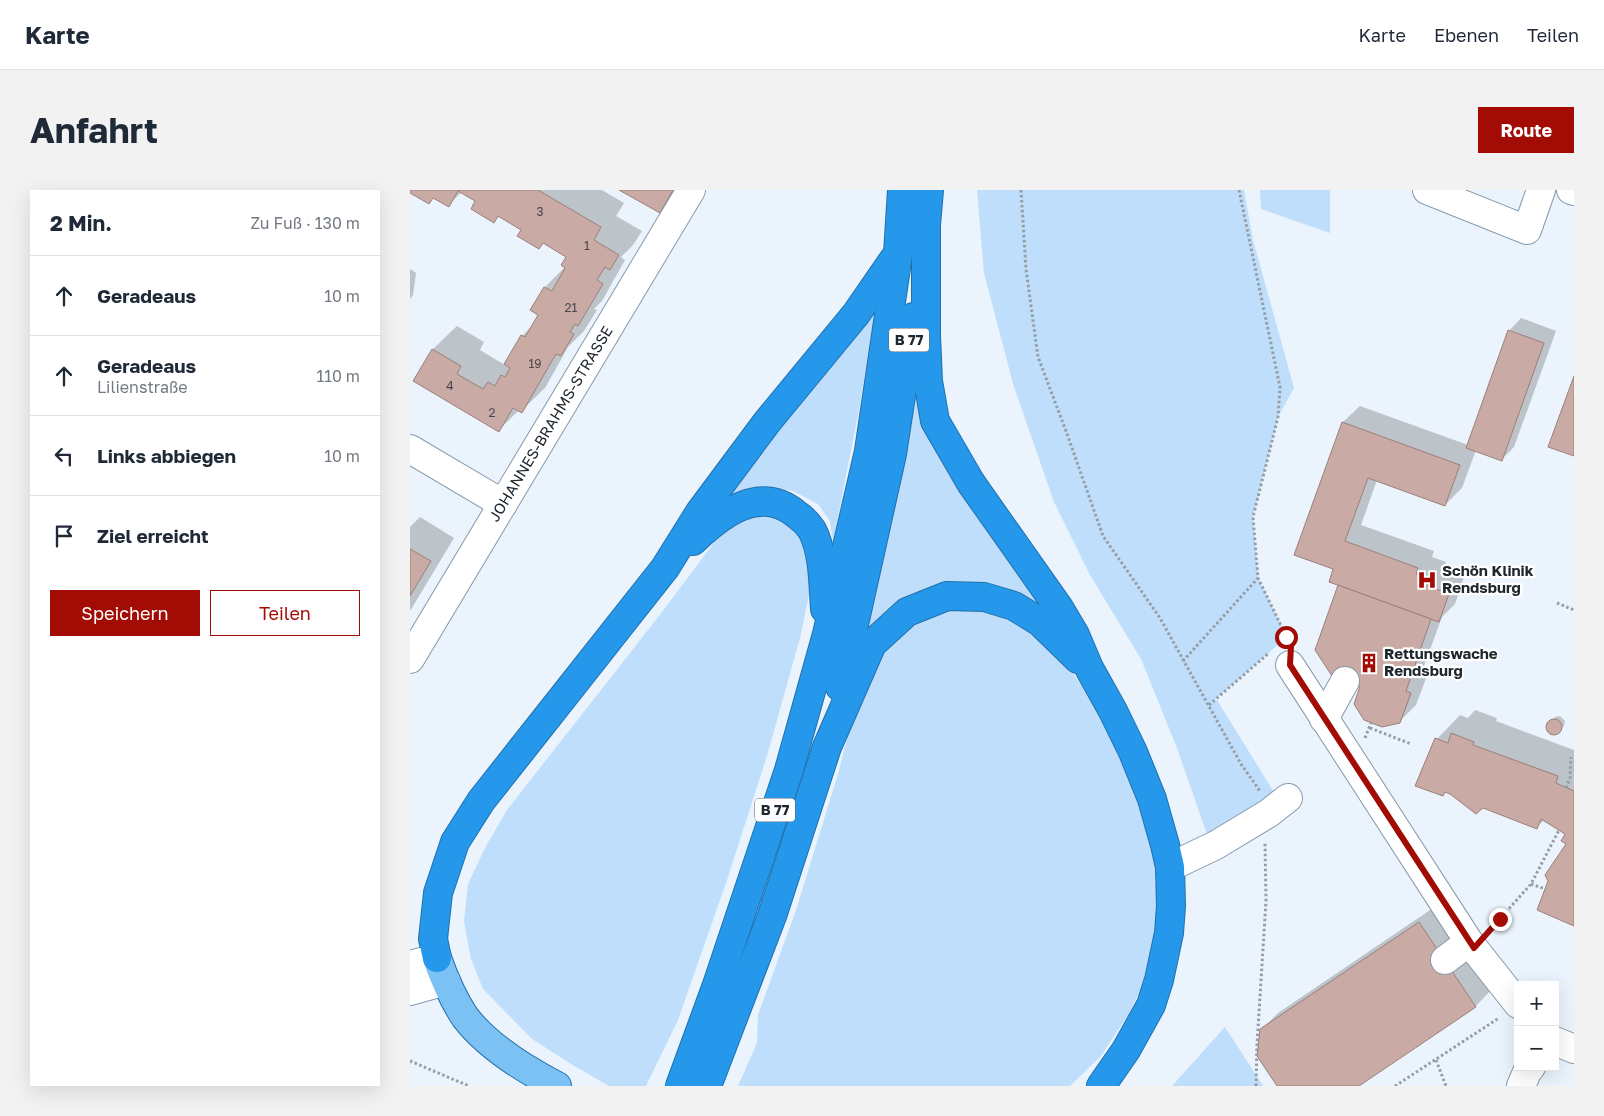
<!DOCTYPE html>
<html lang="de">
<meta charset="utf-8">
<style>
body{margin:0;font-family:"Golos Text",sans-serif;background:#f2f2f3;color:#1f2937}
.controls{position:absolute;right:15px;bottom:15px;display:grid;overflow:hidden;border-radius:0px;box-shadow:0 5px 20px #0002}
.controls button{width:45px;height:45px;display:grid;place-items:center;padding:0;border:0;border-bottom:1px solid #e0e1e3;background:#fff;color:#1f2937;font:25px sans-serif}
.stop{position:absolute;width:15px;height:15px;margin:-11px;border:4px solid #a30c05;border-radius:50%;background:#fff}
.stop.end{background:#a30c05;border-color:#fff;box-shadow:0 1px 5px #0008}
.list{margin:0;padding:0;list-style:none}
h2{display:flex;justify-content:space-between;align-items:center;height:65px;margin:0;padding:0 20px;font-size:21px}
h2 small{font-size:16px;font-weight:400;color:#747a83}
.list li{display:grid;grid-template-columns:32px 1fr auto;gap:15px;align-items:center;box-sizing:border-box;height:80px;padding:0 20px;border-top:1px solid #e0e1e3}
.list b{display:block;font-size:19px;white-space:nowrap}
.list p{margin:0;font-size:16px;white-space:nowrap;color:#747a83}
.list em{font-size:16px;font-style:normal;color:#747a83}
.actions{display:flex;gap:10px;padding:15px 20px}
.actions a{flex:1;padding:11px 0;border:1px solid #a30c05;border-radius:0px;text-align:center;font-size:18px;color:#a30c05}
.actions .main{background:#a30c05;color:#fff}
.icon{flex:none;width:28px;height:28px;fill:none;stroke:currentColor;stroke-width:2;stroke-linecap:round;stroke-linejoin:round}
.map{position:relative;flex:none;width:1164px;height:896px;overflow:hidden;border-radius:0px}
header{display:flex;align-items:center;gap:30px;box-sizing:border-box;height:70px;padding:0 25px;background:#fff;border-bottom:1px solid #e0e1e3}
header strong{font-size:24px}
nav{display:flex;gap:28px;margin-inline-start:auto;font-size:18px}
.intro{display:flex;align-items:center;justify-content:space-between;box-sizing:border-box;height:120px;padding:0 30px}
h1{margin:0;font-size:35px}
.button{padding:12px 22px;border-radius:0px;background:#a30c05;color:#fff;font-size:18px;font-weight:700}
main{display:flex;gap:30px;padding:0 30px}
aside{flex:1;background:#fff;border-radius:0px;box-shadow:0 5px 20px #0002}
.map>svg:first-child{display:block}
.green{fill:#bedefc}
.shadow{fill:#0003}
.building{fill:#c9aaa5;stroke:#9c7f7a}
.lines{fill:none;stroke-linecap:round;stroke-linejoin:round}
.minor-casing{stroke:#859aad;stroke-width:30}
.major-casing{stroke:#2370aa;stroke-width:30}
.highway-casing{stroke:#2370aa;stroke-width:30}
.path{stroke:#959da5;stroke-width:3;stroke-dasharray:2.5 2.5;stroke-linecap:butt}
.minor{stroke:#fff;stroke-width:28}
.major{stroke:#7cc1f4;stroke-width:28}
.highway{stroke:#2598ec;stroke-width:28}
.route{stroke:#a30c05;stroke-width:6}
.labels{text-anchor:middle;stroke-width:4.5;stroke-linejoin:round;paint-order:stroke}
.number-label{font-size:12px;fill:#49474c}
.shield{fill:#fff;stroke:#62676d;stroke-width:1}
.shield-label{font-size:14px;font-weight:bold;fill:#1e262e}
.street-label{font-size:15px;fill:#1e262e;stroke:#fff}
.poi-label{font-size:15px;font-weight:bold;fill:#1e262e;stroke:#fff;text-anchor:start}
</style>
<header>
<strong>Karte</strong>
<nav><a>Karte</a><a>Ebenen</a><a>Teilen</a></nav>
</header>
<div class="intro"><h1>Anfahrt</h1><a class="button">Route</a></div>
<main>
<aside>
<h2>2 Min.<small>Zu Fuß · 130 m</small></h2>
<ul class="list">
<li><svg class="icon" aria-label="ahead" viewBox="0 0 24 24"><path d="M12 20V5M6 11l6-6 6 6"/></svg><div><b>Geradeaus</b></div><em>10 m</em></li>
<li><svg class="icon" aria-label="ahead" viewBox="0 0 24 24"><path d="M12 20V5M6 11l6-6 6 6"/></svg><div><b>Geradeaus</b><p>Lilienstraße</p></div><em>110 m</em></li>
<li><svg class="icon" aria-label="left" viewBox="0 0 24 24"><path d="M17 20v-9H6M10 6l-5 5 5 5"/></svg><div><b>Links abbiegen</b></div><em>10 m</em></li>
<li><svg class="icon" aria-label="arrive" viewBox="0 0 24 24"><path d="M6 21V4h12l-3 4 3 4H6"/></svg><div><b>Ziel erreicht</b></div></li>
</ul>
<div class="actions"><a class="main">Speichern</a><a>Teilen</a></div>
</aside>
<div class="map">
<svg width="1164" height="896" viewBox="0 0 1164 896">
<rect width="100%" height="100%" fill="#ebf4fc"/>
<g class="green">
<polygon points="567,0 834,0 843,50 884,198 868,227 843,327 848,388 877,447 802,512 807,510 867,607 799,650 767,558 731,469 680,385 644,312 603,194 574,83"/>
<polygon points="850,0 920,0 920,43 851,19"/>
<polygon points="467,108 449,220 423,352 420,331 408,314 383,301 361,298 315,310 350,260"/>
<polygon points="503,186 644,422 547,394 448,463"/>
<polygon points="358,320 393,337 405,377 390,448 357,566 317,690 268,830 236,896 199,896 161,874 122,849 73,799 61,769 54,732 58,694 76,656 97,620 252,422 306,350 332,329"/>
<polygon points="550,414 618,433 653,470 680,507 706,558 725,598 740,642 746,679 747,726 745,753 740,773 731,799 718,825 691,866 660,896 328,896 347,853 348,825 386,720 428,584 448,505 463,473 501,429"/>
<polygon points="815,837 853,896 762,896"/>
</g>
<g class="shadow">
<polygon points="1,0 192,0 214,13 206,26 232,41 223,55 211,67 215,70 192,111 184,119 187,120 174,141 158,157 135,198 111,221 109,220 89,240 5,191 23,159 47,136 74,152 70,160 95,175 112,146 126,132 130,125 135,97 155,77 158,66 134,52 129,58 113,39 90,26 84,31 67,11 52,2 38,15 24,7 19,13"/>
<polygon points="212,0 269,0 266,5 249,22"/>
<polygon points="0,79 6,83 3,105 0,109"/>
<polygon points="1111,128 1146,141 1104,257 1092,269 1066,260 1052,298 1035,315 967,290 951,335 1024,361 1022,367 1036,372 1033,380 1054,387 1045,414 1032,427 1011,484 1017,486 1006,515 989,532 951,495 930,394 925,379 933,232 950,216 1058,255 1099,141"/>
<polygon points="10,327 44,348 0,421 0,337"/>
<polygon points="1065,520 1087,528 1086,531 1164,560 1164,734 1157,644 1135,629 1126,638 1041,603 1036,602 1033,605 1027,549 1050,525 1058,528"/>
<polygon points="1150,526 1155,531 1154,536 1147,543 1142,544 1138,541 1138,534 1145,527"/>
<polygon points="1026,716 1082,799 1066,816 947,896 869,896 851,840 868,823"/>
</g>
<g class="building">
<polygon points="0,0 128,0 191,37 184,50 209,65 200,80 195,77 187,90 193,94 168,136 165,134 160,142 164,144 151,166 146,164 112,223 103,218 89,242 3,191 22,159 51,176 47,184 73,199 78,192 85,196 91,185 95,187 100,178 94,174 111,145 115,147 128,125 120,120 134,97 142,101 155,78 151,75 156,67 133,53 129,59 107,46 111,40 88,26 84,33 61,19 65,11 48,1 39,17 23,8 19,14 0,3"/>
<polygon points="209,0 263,0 250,23"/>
<polygon points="1098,140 1134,153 1092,271 1056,258"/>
<polygon points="1164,186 1164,266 1138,257"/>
<polygon points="932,232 1050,275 1035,316 958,288 935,351 1008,378 1006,384 1020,389 1018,396 1039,404 1029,432 919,392 923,379 884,365"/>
<polygon points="0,359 21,371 0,406"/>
<polygon points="928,395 1021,429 996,501 1001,503 990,533 972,537 954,530 944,514 950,496 922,486 905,460"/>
<circle cx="1144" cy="537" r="8"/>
<polygon points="1041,543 1064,552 1063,555 1148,586 1146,593 1164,601 1164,736 1127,720 1138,691 1135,685 1156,654 1151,651 1155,644 1131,629 1127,639 1073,618 1066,624 1040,604 1035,602 1033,606 1005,596 1025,548 1038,553"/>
<polygon points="1009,732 1066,817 949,896 867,896 847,866 850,839"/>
</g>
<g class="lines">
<defs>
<g id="minor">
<polyline points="1017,0 1117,40 1131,0"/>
<polyline points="1161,0 1164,1"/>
<polyline points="0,259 93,314"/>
<polyline points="0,469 281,0"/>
<polyline points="880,475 1059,752 1108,814"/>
<polyline points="914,529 935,491"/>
<polyline points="760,677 806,655 859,623 878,608"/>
<polyline points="1035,770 1059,752"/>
<polyline points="0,775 27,768"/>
<polyline points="0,801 36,791"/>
<polyline points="1145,851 1164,859"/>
<polyline points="1111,896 1117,882 1121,877"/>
</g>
<path id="major" d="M 27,768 C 34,788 43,809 55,827 C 78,857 114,879 147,896"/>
<g id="highway">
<polyline points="519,0 516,35 516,146 518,191 525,231 561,293 649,418 665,445 679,478 703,521 723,562 742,609 755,655 760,677 761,716 759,743 749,790 741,815 716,860 691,896"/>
<path d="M 283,351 C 311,324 350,294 386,324 C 392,328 398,334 402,340 C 414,363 413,394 415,419"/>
<polyline points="430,497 482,264 503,127"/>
<polyline points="27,768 23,749 28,703 45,652 71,611 255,378 290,322 357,232 446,124 484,69"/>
<polyline points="270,896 307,795 379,580 417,444 459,261 488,64 492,0"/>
<polyline points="297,896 362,726 417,557 462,454 497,422 537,406 574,407 604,416 630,432 668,469"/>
</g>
</defs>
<use href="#minor" class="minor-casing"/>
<use href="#major" class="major-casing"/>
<use href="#highway" class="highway-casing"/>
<g class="path">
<polyline points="611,0 616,79 628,167 656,241 693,346 750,428 831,574 850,601"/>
<polyline points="829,0 870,197 868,227 843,327 848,388 879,452"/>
<polyline points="1147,413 1164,420"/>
<polyline points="773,471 848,388"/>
<polyline points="799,515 859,463"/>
<polyline points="960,538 1001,554"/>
<polyline points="955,548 961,533"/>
<polyline points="1156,598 1160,588 1161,567"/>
<polyline points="1121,694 1135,699"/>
<polyline points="1079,741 1121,694 1149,640"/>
<polyline points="1026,870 1036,896"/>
<polyline points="0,871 59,896"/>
<polyline points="846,896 847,854 856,711 855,652"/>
<polyline points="985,896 1089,828"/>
</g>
<use href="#minor" class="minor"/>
<use href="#major" class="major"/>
<use href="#highway" class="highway"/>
</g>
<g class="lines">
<polyline class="route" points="876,447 881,456 880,475 1064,758 1090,729"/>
</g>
<defs>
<symbol id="hospital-bare" viewBox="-9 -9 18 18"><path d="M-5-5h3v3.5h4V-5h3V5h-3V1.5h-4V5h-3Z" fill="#a30c05" stroke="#fff" stroke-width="2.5" paint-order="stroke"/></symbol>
<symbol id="building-bare" viewBox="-9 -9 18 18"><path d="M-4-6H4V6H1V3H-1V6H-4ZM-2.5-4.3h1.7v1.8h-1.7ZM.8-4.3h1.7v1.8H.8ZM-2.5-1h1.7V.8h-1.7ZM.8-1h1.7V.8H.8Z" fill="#a30c05" stroke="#fff" stroke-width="2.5" paint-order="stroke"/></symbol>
</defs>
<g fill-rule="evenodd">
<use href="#hospital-bare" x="1003" y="376" width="28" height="28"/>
<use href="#building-bare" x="945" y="459" width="28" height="28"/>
</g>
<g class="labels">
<g class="number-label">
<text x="130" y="26">3</text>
<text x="177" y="60">1</text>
<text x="161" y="122">21</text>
<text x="125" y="178">19</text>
<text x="40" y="200">4</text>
<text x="82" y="227">2</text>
</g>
<g class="shield">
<rect x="479" y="138.5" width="40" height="23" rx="4"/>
<rect x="345" y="608.5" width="40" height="23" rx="4"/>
</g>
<g class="shield-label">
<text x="499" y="155">B 77</text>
<text x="365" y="625">B 77</text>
</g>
<g class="street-label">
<text transform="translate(141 234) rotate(-59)" y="5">JOHANNES-BRAHMS-STRASSE</text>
</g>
<g class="poi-label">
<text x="1032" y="386">Schön Klinik<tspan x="1032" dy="17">Rendsburg</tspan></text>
<text x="974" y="469">Rettungswache<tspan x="974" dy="17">Rendsburg</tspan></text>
</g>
</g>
</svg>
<div class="controls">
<button>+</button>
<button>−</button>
</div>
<div class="stop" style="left:876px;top:447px"></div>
<div class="stop end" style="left:1090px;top:729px"></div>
</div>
</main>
